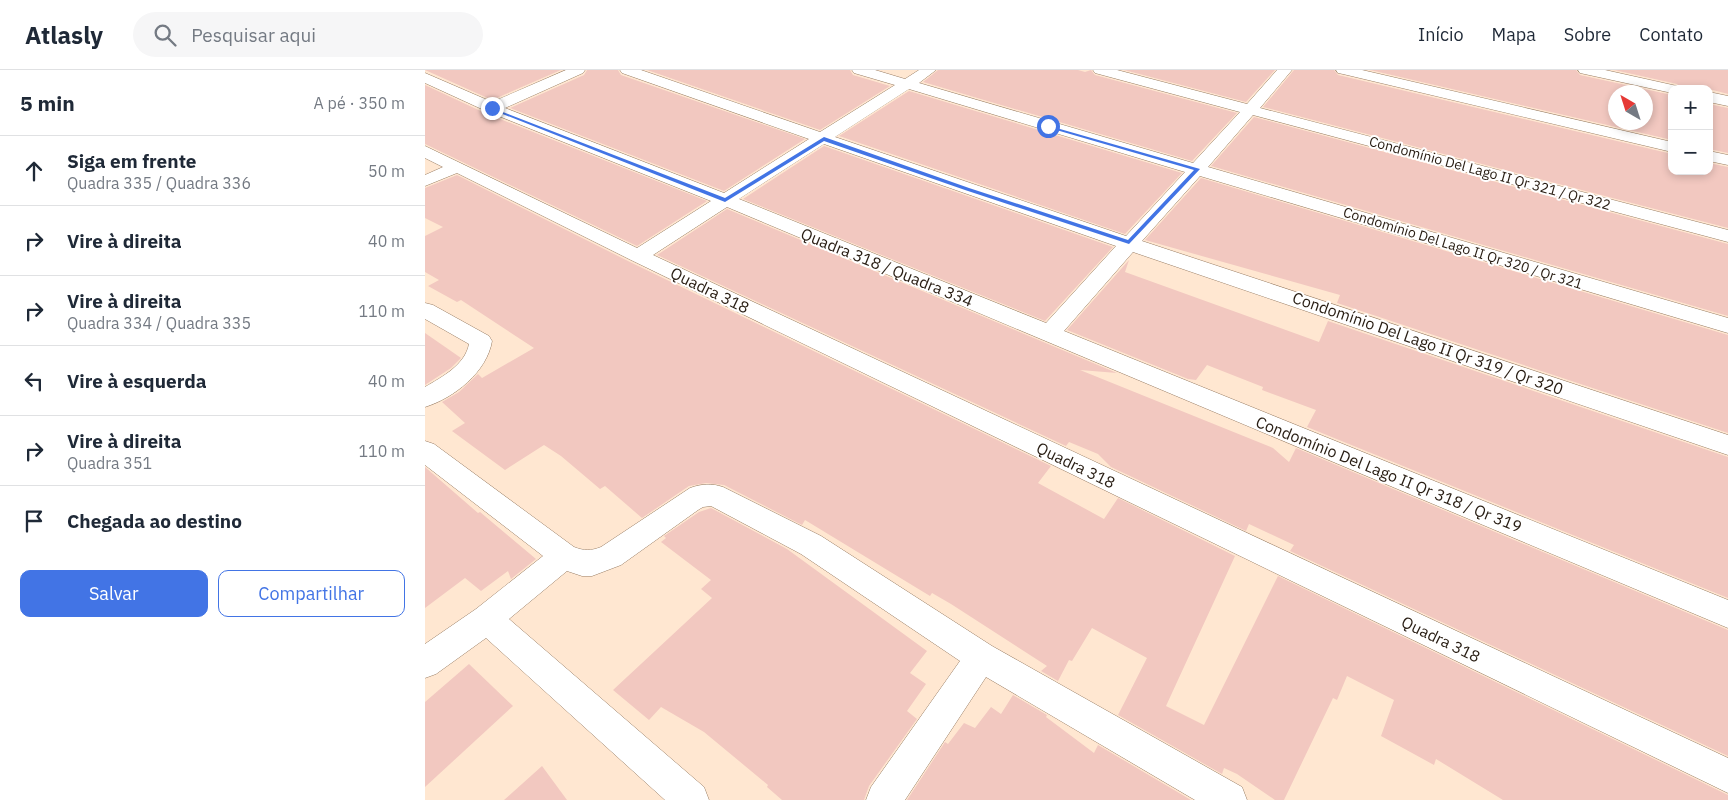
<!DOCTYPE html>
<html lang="pt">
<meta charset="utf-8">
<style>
body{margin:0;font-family:"IBM Plex Sans",sans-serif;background:#f6f6f7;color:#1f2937}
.controls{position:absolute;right:15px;top:15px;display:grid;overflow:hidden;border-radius:10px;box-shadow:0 2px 8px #0003}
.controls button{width:45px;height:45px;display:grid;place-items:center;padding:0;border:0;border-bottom:1px solid #e0e1e3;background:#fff;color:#1f2937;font:25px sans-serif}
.compass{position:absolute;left:1183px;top:15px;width:45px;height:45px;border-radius:50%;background:#fff;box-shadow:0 2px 8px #0003;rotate:321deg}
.stop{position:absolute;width:15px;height:15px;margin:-11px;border:4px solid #4274e5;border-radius:50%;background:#fff}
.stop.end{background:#4274e5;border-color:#fff;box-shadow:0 1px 5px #0008}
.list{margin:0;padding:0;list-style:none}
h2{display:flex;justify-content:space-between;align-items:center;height:65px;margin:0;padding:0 20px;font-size:21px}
h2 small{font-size:16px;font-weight:400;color:#747a83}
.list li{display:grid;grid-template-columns:32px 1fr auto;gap:15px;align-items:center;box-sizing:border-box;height:70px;padding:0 20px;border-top:1px solid #e0e1e3}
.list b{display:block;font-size:19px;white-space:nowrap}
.list p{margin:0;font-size:16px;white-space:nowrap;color:#747a83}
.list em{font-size:16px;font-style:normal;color:#747a83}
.actions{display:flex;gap:10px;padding:15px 20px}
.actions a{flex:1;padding:11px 0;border:1px solid #4274e5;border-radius:10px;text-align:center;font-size:18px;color:#4274e5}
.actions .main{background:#4274e5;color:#fff}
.icon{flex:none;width:28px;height:28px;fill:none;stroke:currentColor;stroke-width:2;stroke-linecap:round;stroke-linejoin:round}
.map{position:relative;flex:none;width:1303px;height:730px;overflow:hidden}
header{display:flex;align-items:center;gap:30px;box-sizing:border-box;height:70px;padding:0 25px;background:#fff;border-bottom:1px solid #e0e1e3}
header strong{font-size:24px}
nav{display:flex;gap:28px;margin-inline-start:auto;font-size:18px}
.search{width:350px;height:45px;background:#f6f6f7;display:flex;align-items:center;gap:12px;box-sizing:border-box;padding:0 18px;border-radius:28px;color:#747a83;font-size:19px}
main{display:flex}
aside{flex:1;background:#fff}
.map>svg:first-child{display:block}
.building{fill:#f2c8c0;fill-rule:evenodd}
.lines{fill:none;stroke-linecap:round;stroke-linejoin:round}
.street-casing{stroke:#987d64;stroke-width:1}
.street{fill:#fff;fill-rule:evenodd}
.route{fill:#4274e5}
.labels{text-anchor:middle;stroke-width:4;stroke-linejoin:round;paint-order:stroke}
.far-street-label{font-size:14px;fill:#271c12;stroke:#fff}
.street-label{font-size:16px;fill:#271c12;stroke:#fff}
</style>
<header>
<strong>Atlasly</strong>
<div class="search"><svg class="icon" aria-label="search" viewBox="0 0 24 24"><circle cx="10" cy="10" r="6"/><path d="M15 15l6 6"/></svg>Pesquisar aqui</div>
<nav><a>Início</a><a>Mapa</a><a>Sobre</a><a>Contato</a></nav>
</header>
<main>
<aside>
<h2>5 min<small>A pé · 350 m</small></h2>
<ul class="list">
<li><svg class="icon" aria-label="ahead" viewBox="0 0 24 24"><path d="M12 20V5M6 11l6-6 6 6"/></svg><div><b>Siga em frente</b><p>Quadra 335 / Quadra 336</p></div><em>50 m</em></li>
<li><svg class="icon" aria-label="right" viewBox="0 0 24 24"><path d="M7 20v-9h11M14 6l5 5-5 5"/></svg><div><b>Vire à direita</b></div><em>40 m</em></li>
<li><svg class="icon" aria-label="right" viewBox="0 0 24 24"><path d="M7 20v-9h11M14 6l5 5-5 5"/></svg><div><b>Vire à direita</b><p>Quadra 334 / Quadra 335</p></div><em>110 m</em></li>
<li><svg class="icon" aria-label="left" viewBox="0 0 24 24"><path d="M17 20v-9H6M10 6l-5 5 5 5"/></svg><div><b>Vire à esquerda</b></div><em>40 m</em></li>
<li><svg class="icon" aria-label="right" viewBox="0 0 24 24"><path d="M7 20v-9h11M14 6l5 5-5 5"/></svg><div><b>Vire à direita</b><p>Quadra 351</p></div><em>110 m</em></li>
<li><svg class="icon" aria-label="arrive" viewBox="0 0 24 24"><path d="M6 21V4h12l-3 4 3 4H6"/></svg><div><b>Chegada ao destino</b></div></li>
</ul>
<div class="actions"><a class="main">Salvar</a><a>Compartilhar</a></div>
</aside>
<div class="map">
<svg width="1303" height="730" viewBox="0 0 1303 730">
<rect width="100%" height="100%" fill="#ffe7d1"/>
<g class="building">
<polygon points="0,0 136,0 67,30"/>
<polygon points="162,0 193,0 196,5 380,69 299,121 85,38 159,5"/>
<polygon points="222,0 425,0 428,5 465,16 395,60"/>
<polygon points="513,0 653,0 660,2 666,0 670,5 812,43 767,91 498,12"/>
<polygon points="699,0 850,0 821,32"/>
<polygon points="869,0 909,0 913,5 1247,84 1247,101 1284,101 1284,93 1303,97 1303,158 838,37"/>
<path d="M 945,0 L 1151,0 L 1155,5 L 1247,25 L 1247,70 ZM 1190,22 L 1220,22 L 1220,52 L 1190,52 Z"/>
<polygon points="1189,0 1303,0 1303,24 1284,19 1256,19 1252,14"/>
<polygon points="0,15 60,43 282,131 212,176 0,74"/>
<polygon points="484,21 757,103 700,164 414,66"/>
<polygon points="1284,34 1303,38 1303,83 1284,79"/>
<polygon points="829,47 1303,174 1303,246 786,96"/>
<polygon points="399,76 688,177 620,251 318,129"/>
<polygon points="32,105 205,192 626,396 613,413 679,449 693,428 810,486 741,636 779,655 853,506 1303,725 1303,730 1078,730 1011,689 1009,695 956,666 969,630 922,606 912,630 908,628 859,730 850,730 812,704 799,698 797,704 693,645 722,588 667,558 647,591 644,590 633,611 616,601 622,596 526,534 507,523 505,526 380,450 377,455 299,415 281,413 264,416 217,448 180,416 175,419 136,386 119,375 80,400 27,361 40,353 17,332 34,322 53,304 57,308 109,278 36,230 32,232 3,216 14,210 0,202 0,166 18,157 0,148 0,118"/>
<polygon points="776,108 1303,265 1303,363 912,233 915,225 720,170"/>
<polygon points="302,139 692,303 655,300 848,378 864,392 871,378 1303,560 1303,686 865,481 869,475 824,454 821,461 686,397 673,384 644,372 641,376 232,185"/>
<polygon points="704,190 700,202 894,272 903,251 1303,387 1303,528 882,357 891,340 837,320 838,317 782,295 771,310 763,309 642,260"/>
<polygon points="0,263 36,288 26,298 0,315"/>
<polygon points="0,397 53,443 55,442 111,489 86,509 83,501 56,521 40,508 0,538"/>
<polygon points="286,438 362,479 502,581 485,603 501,614 482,641 492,649 444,716 439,730 357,730 342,717 343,715 279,662 236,637 224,650 188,620 287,528 276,519 286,510 236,472 241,468 239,466 274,442"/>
<polygon points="44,594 88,636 0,717 0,632"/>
<polygon points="588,625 622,645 621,647 669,683 673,675 766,730 482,730 520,672 523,674 539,653 550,658 566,637 576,644"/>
<polygon points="117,696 142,730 79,730"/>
</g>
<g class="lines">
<defs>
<g id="street">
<path d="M 141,0 L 160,0 L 158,3 L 80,38 L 299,123 L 384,69 L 197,3 L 195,0 L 216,0 L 395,62 L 470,15 L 429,3 L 427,0 L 450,0 L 480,9 L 494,0 L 511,0 L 494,13 L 768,93 L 815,42 L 670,3 L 668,0 L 692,0 L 822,34 L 852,0 L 867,0 L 835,38 L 1303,160 L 1303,172 L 828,45 L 783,97 L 1303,248 L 1303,263 L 775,106 L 717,171 L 1303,365 L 1303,385 L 708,182 L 639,261 L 1303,530 L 1303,558 L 302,137 L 228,185 L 1303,688 L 1303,723 L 206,190 L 32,103 L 0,116 L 0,105 L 18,97 L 0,88 L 0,76 L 212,178 L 286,131 L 61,41 L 0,13 L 0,3 L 67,32 ZM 484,19 L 760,102 L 701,166 L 410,67 ZM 399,74 L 691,176 L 621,253 L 314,129 Z"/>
<polygon points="911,0 937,0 1247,72 1247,82 918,4 913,3"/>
<polygon points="1153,0 1180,0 1252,16 1254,19 1247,19 1247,23 1155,3"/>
<polygon points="1284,22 1303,26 1303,36 1284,32"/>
<polygon points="1284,81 1303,85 1303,95 1284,91"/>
<path d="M 0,233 L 8,235 L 64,266 L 67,271 C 62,302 29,328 0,337 L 0,317 C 17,307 40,295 44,274 L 0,249 Z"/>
<path d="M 0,371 L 9,374 L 149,477 C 159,481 166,481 176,477 L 265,418 C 276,414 286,413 298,417 L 396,466 L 567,576 L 817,717 L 822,730 L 770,730 L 561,607 L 480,730 L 441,730 L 446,717 L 535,591 L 376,484 L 286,436 L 278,437 L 273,440 L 196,495 L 167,506 L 157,506 L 142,501 L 84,549 L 279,717 L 284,730 L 240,730 L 61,568 L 11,604 L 0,608 L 0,574 L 51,539 L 118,486 L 0,395 Z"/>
</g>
</defs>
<use href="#street" class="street-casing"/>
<use href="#street" class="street"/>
</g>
<polygon class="route" points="65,37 300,128 399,67 544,118 703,170 769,100 621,57 621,55 775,99 704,174 540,120 399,71 300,132 65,39"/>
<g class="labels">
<g class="far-street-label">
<text transform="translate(1065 103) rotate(15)" y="5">Condomínio Del Lago II Qr 321 / Qr 322</text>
<text transform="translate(1038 178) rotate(17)" y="5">Condomínio Del Lago II Qr 320 / Qr 321</text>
</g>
<g class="street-label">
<text transform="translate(462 197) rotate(22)" y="6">Quadra 318 / Quadra 334</text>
<text transform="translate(285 220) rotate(26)" y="6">Quadra 318</text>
<text transform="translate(1003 273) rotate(19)" y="6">Condomínio Del Lago II Qr 319 / Qr 320</text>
<text transform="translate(651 395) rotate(26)" y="6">Quadra 318</text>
<text transform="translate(964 404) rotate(22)" y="6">Condomínio Del Lago II Qr 318 / Qr 319</text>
<text transform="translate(1016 569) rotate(26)" y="6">Quadra 318</text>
</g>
</g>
</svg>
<div class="controls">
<button>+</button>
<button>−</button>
</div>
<svg class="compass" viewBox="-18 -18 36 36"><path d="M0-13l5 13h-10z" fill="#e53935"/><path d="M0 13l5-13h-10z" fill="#747a83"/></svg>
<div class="stop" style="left:623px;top:56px"></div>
<div class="stop end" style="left:67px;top:38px"></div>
</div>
</main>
